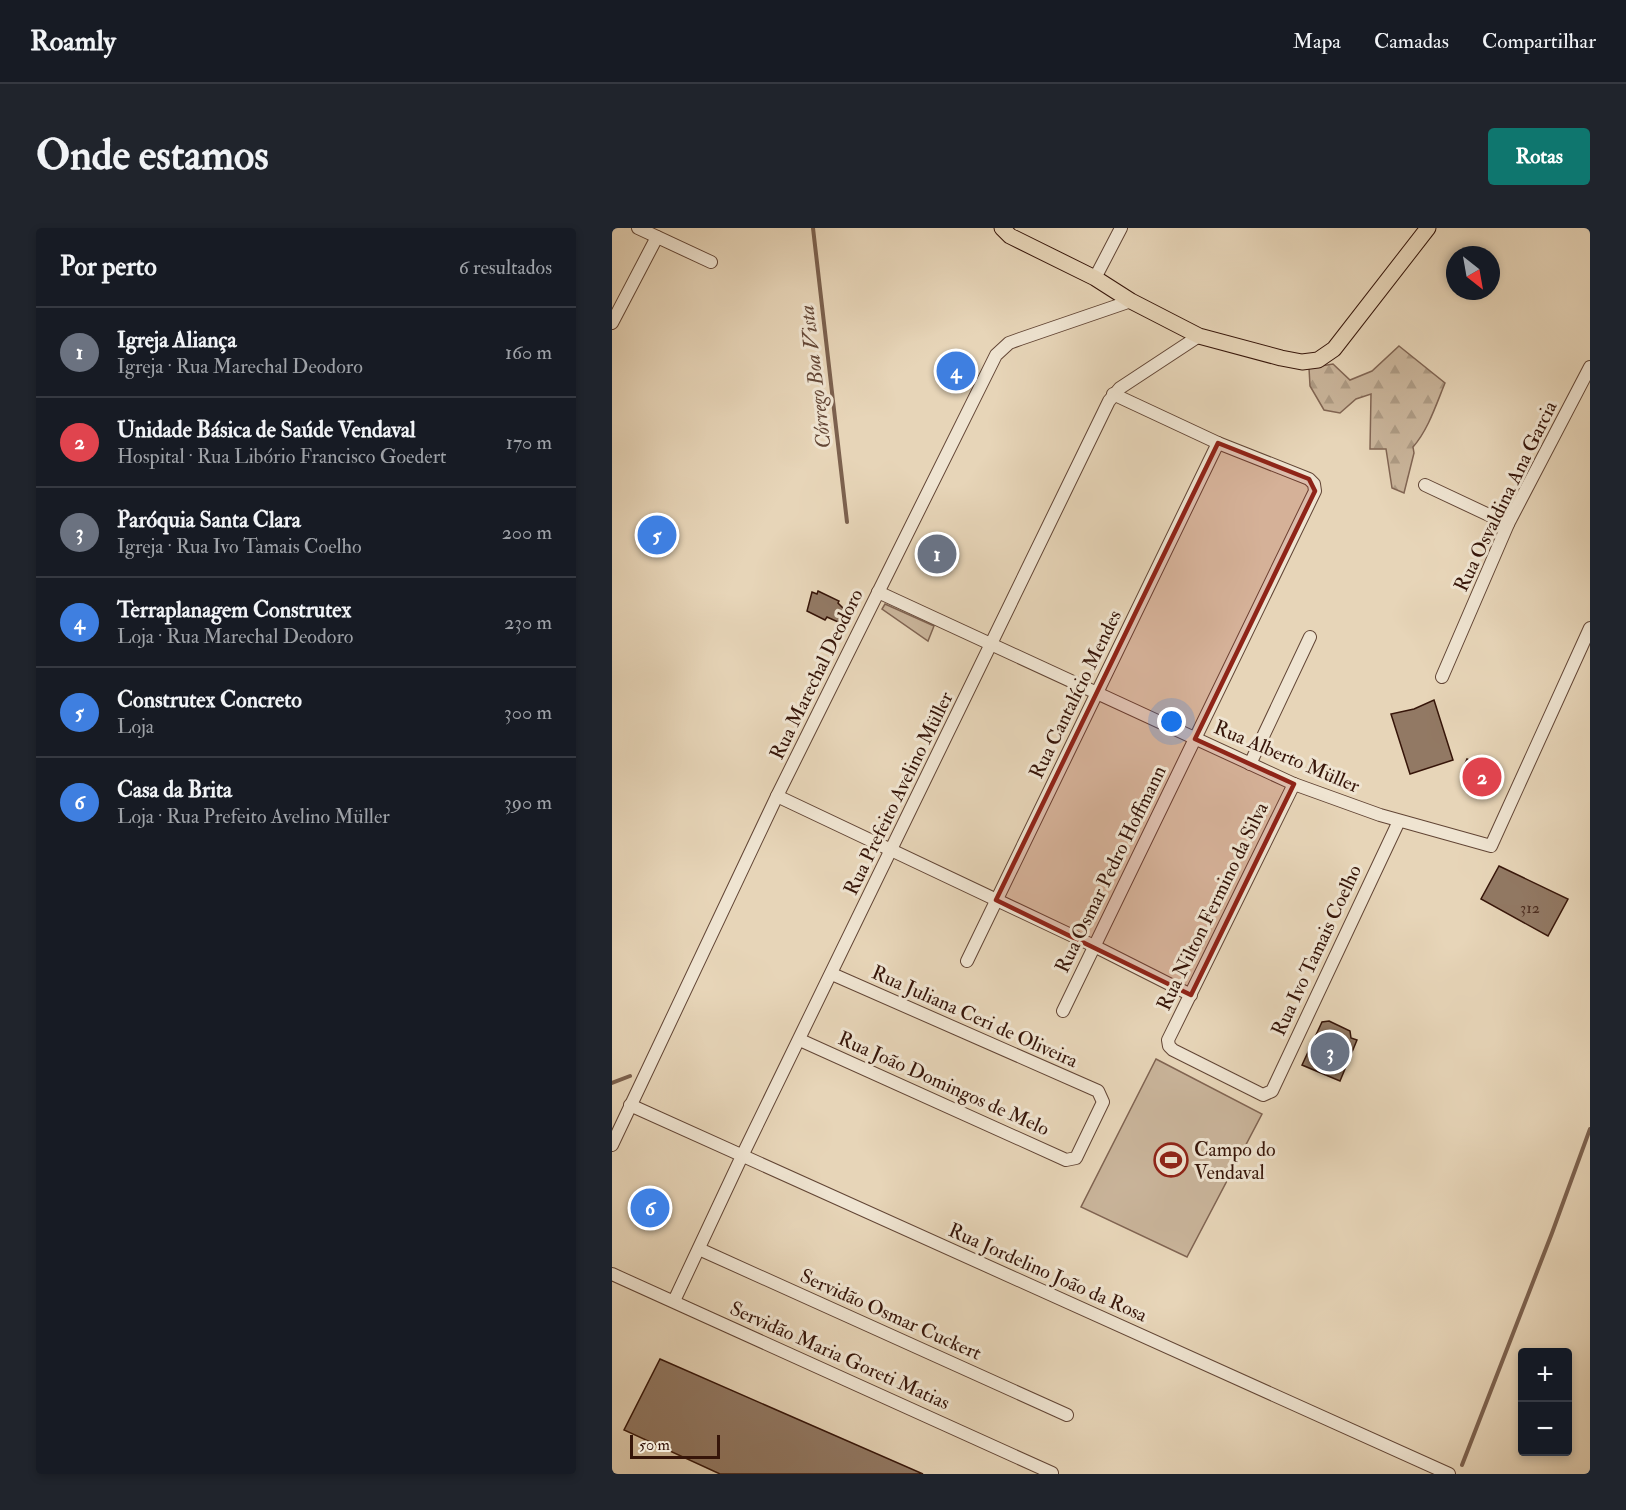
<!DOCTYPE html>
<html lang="pt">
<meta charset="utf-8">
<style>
body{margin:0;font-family:"IM FELL Double Pica",serif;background:#20242c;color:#f1f3f6}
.controls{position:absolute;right:18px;bottom:18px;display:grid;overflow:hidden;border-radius:6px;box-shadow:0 3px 9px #0003}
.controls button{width:54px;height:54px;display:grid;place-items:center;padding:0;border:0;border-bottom:2px solid #363941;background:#171b24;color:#f1f3f6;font:30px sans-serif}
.compass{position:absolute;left:834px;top:18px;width:54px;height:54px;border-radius:50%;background:#171b24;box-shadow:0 3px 9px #0003;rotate:149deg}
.scale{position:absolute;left:18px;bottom:15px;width:90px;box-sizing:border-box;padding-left:6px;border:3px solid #361509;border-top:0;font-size:16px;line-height:21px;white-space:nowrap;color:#361509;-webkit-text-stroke:4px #efe4d1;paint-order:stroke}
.you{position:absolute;left:560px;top:494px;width:21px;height:21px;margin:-15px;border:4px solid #fff;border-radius:50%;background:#1a73e8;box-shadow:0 0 0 9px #1a73e833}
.badge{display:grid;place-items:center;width:39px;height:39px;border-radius:50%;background:#0f766e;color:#fff;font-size:20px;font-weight:700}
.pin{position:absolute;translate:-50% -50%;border:3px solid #fff;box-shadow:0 2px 6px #0006}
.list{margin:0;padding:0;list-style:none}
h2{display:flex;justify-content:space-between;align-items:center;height:78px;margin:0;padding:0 24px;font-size:26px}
h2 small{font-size:20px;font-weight:400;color:#9ea1a6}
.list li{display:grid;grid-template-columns:39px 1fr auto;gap:18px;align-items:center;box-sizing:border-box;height:90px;padding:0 24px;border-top:2px solid #363941}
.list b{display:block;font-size:22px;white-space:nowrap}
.list p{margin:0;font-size:20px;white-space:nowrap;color:#9ea1a6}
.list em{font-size:20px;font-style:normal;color:#9ea1a6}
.map{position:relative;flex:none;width:978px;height:1246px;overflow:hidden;border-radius:6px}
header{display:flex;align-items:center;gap:36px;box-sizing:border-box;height:84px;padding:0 30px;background:#171b24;border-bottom:2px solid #363941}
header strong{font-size:28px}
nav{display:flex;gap:33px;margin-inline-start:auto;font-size:21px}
.intro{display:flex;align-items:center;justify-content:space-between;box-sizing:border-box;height:144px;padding:0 36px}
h1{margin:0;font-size:42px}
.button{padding:15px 27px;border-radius:6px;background:#0f766e;color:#fff;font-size:21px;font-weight:700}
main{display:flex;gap:36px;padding:0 36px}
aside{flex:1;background:#171b24;border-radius:6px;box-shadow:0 3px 9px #0003}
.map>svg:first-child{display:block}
.forest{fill:url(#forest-firs);stroke:#806452;stroke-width:1.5}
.park{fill:#c9b49a;stroke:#806452;stroke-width:1.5}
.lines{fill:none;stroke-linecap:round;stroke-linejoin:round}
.stream{stroke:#7c614e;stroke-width:4}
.building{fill:#927964;stroke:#361509;stroke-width:1.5}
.minor-casing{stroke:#624535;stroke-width:14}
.major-casing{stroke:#361509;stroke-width:17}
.minor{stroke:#efe4d1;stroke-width:12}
.major{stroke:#e7d5b8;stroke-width:15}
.marked{fill:#8f2418;fill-opacity:0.2;stroke:#8f2418;stroke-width:4.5;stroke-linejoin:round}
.labels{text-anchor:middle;stroke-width:6;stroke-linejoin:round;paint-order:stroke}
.number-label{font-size:16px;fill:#4d2e20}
.street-label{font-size:20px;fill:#361509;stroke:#efe4d1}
.poi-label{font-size:20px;fill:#361509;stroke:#efe4d1;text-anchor:start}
.water-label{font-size:21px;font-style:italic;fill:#654837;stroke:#efe4d1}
</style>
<header>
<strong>Roamly</strong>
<nav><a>Mapa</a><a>Camadas</a><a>Compartilhar</a></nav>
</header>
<div class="intro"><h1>Onde estamos</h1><a class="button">Rotas</a></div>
<main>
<aside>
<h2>Por perto<small>6 resultados</small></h2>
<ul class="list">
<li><span class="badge" style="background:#6b7280">1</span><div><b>Igreja Aliança</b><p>Igreja · Rua Marechal Deodoro</p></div><em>160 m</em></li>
<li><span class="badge" style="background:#e0444e">2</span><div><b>Unidade Básica de Saúde Vendaval</b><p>Hospital · Rua Libório Francisco Goedert</p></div><em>170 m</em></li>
<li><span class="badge" style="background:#6b7280">3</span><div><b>Paróquia Santa Clara</b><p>Igreja · Rua Ivo Tamais Coelho</p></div><em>200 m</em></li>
<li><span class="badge" style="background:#3f7fe0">4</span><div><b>Terraplanagem Construtex</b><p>Loja · Rua Marechal Deodoro</p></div><em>230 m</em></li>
<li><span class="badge" style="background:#3f7fe0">5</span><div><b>Construtex Concreto</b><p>Loja</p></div><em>300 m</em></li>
<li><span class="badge" style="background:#3f7fe0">6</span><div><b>Casa da Brita</b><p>Loja · Rua Prefeito Avelino Müller</p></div><em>390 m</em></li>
</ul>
</aside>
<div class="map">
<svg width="978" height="1246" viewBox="0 0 978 1246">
<defs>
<pattern id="forest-firs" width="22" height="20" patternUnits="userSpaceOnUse" patternTransform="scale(1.5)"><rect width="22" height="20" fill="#c9b49a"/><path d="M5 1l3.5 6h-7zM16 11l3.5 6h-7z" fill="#ad9a83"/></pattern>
</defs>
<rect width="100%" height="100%" fill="#e7d5b8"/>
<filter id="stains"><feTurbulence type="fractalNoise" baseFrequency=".00333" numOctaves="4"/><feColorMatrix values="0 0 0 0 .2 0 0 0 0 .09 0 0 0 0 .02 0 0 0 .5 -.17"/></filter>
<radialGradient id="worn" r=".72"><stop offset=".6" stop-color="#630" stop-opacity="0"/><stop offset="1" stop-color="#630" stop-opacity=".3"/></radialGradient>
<path class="forest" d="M 787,118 L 833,155 C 824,177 816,202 801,219 L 802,225 L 792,265 L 780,260 L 774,221 L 758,221 L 759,166 L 744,171 L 728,185 L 712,182 L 698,158 L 697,140 L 721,136 L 738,152 L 760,143 Z"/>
<g class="park">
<polygon points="273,376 322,398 316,413 270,381"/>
<polygon points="544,831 650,886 575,1029 469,979"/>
</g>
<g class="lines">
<g class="stream">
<polyline points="201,0 235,294"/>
<polyline points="0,855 18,848"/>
<polyline points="850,1237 940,1005 978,901"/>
</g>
</g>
<g class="building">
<polygon points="316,309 344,324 335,342 306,328"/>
<polygon points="206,363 227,373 226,375 233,382 233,392 226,394 215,389 213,392 195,383 200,364 205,366"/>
<polygon points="822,472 841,532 798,546 779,486 802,481"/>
<polygon points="855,531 889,547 880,564 874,561 872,564 865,560 852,551 852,547 849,545"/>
<polygon points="887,638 956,671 936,708 869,671"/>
<polygon points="717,793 738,803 739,810 745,812 728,853 690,837 710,794"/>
<polygon points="48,1131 311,1246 108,1246 12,1202"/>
</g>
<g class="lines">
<defs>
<g id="minor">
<polyline points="26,0 99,34"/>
<polyline points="483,50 509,0"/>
<polyline points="0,95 45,9"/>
<polyline points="813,257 896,296"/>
<polyline points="266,364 682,556 768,587 879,618 978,400"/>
<polyline points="830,449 896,296 978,139"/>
<polyline points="638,536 698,409"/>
<polyline points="682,556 556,812 557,818 561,822 651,867 660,863 787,593"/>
<polyline points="165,568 482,718 579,767"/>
<polyline points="355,733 606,215"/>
<polyline points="451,783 703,263 702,256 697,251 606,215 501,166"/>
<polyline points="188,812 454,932 464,930 491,874 486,863 220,746"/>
<polyline points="18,877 837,1246"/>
<polyline points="0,917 165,568 384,127 397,115 408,111 519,73"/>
<polyline points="87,1021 455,1187"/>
<polyline points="0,1046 440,1245"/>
<polyline points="62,1073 130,928 497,173 508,160 587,108"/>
</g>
<polyline id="major" points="390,0 398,8 483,50 519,73 587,108 669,130 690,134 706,132 722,121 816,0"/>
</defs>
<use href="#minor" class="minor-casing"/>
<use href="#major" class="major-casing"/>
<use href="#minor" class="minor"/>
<use href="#major" class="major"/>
</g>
<path class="marked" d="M 606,215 L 697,251 L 703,263 L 583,511 L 682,556 L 579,767 L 384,672 Z"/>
<defs>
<symbol id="stadium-ring" viewBox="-11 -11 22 22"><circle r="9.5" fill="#efe4d1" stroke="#8f2418" stroke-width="1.5"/><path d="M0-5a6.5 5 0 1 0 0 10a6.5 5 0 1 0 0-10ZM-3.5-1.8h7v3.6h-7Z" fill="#8f2418"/></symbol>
</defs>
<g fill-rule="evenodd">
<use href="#stadium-ring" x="540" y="913" width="38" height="38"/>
</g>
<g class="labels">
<g class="number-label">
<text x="918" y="685">312</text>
</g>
<g class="street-label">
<text transform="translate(893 268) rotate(-64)" y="7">Rua Osvaldina Ana Garcia</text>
<text transform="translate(204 446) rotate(-64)" y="7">Rua Marechal Deodoro</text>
<text transform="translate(463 466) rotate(-64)" y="7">Rua Cantalício Mendes</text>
<text transform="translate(675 528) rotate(23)" y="7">Rua Alberto Müller</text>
<text transform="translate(286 565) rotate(-64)" y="7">Rua Prefeito Avelino Müller</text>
<text transform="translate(498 641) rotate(-64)" y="7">Rua Osmar Pedro Hoffmann</text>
<text transform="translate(600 678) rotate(-64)" y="7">Rua Nilton Fermino da Silva</text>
<text transform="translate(704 722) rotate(-65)" y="7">Rua Ivo Tamais Coelho</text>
<text transform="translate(363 788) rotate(24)" y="7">Rua Juliana Ceri de Oliveira</text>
<text transform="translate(332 855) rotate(24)" y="7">Rua João Domingos de Melo</text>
<text transform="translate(436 1044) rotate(24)" y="7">Rua Jordelino João da Rosa</text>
<text transform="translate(279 1086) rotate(24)" y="7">Servidão Osmar Cuckert</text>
<text transform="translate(228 1127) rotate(24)" y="7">Servidão Maria Goreti Matias</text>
</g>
<g class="poi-label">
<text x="582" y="928">Campo do<tspan x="582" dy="23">Vendaval</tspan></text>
</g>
<g class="water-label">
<text transform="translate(203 149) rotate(-97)" y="7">Córrego Boa Vista</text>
</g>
</g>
<rect width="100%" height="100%" filter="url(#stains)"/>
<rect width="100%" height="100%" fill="url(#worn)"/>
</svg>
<div class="controls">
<button>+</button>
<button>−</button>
</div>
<svg class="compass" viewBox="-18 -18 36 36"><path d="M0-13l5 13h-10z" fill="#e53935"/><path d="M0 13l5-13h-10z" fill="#9ea1a6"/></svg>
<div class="scale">50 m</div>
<div class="you"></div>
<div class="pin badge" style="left:325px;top:326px;background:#6b7280">1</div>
<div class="pin badge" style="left:870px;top:549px;background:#e0444e">2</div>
<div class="pin badge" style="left:718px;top:824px;background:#6b7280">3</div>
<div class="pin badge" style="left:344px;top:143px;background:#3f7fe0">4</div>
<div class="pin badge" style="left:45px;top:307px;background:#3f7fe0">5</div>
<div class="pin badge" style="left:38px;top:980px;background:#3f7fe0">6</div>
</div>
</main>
